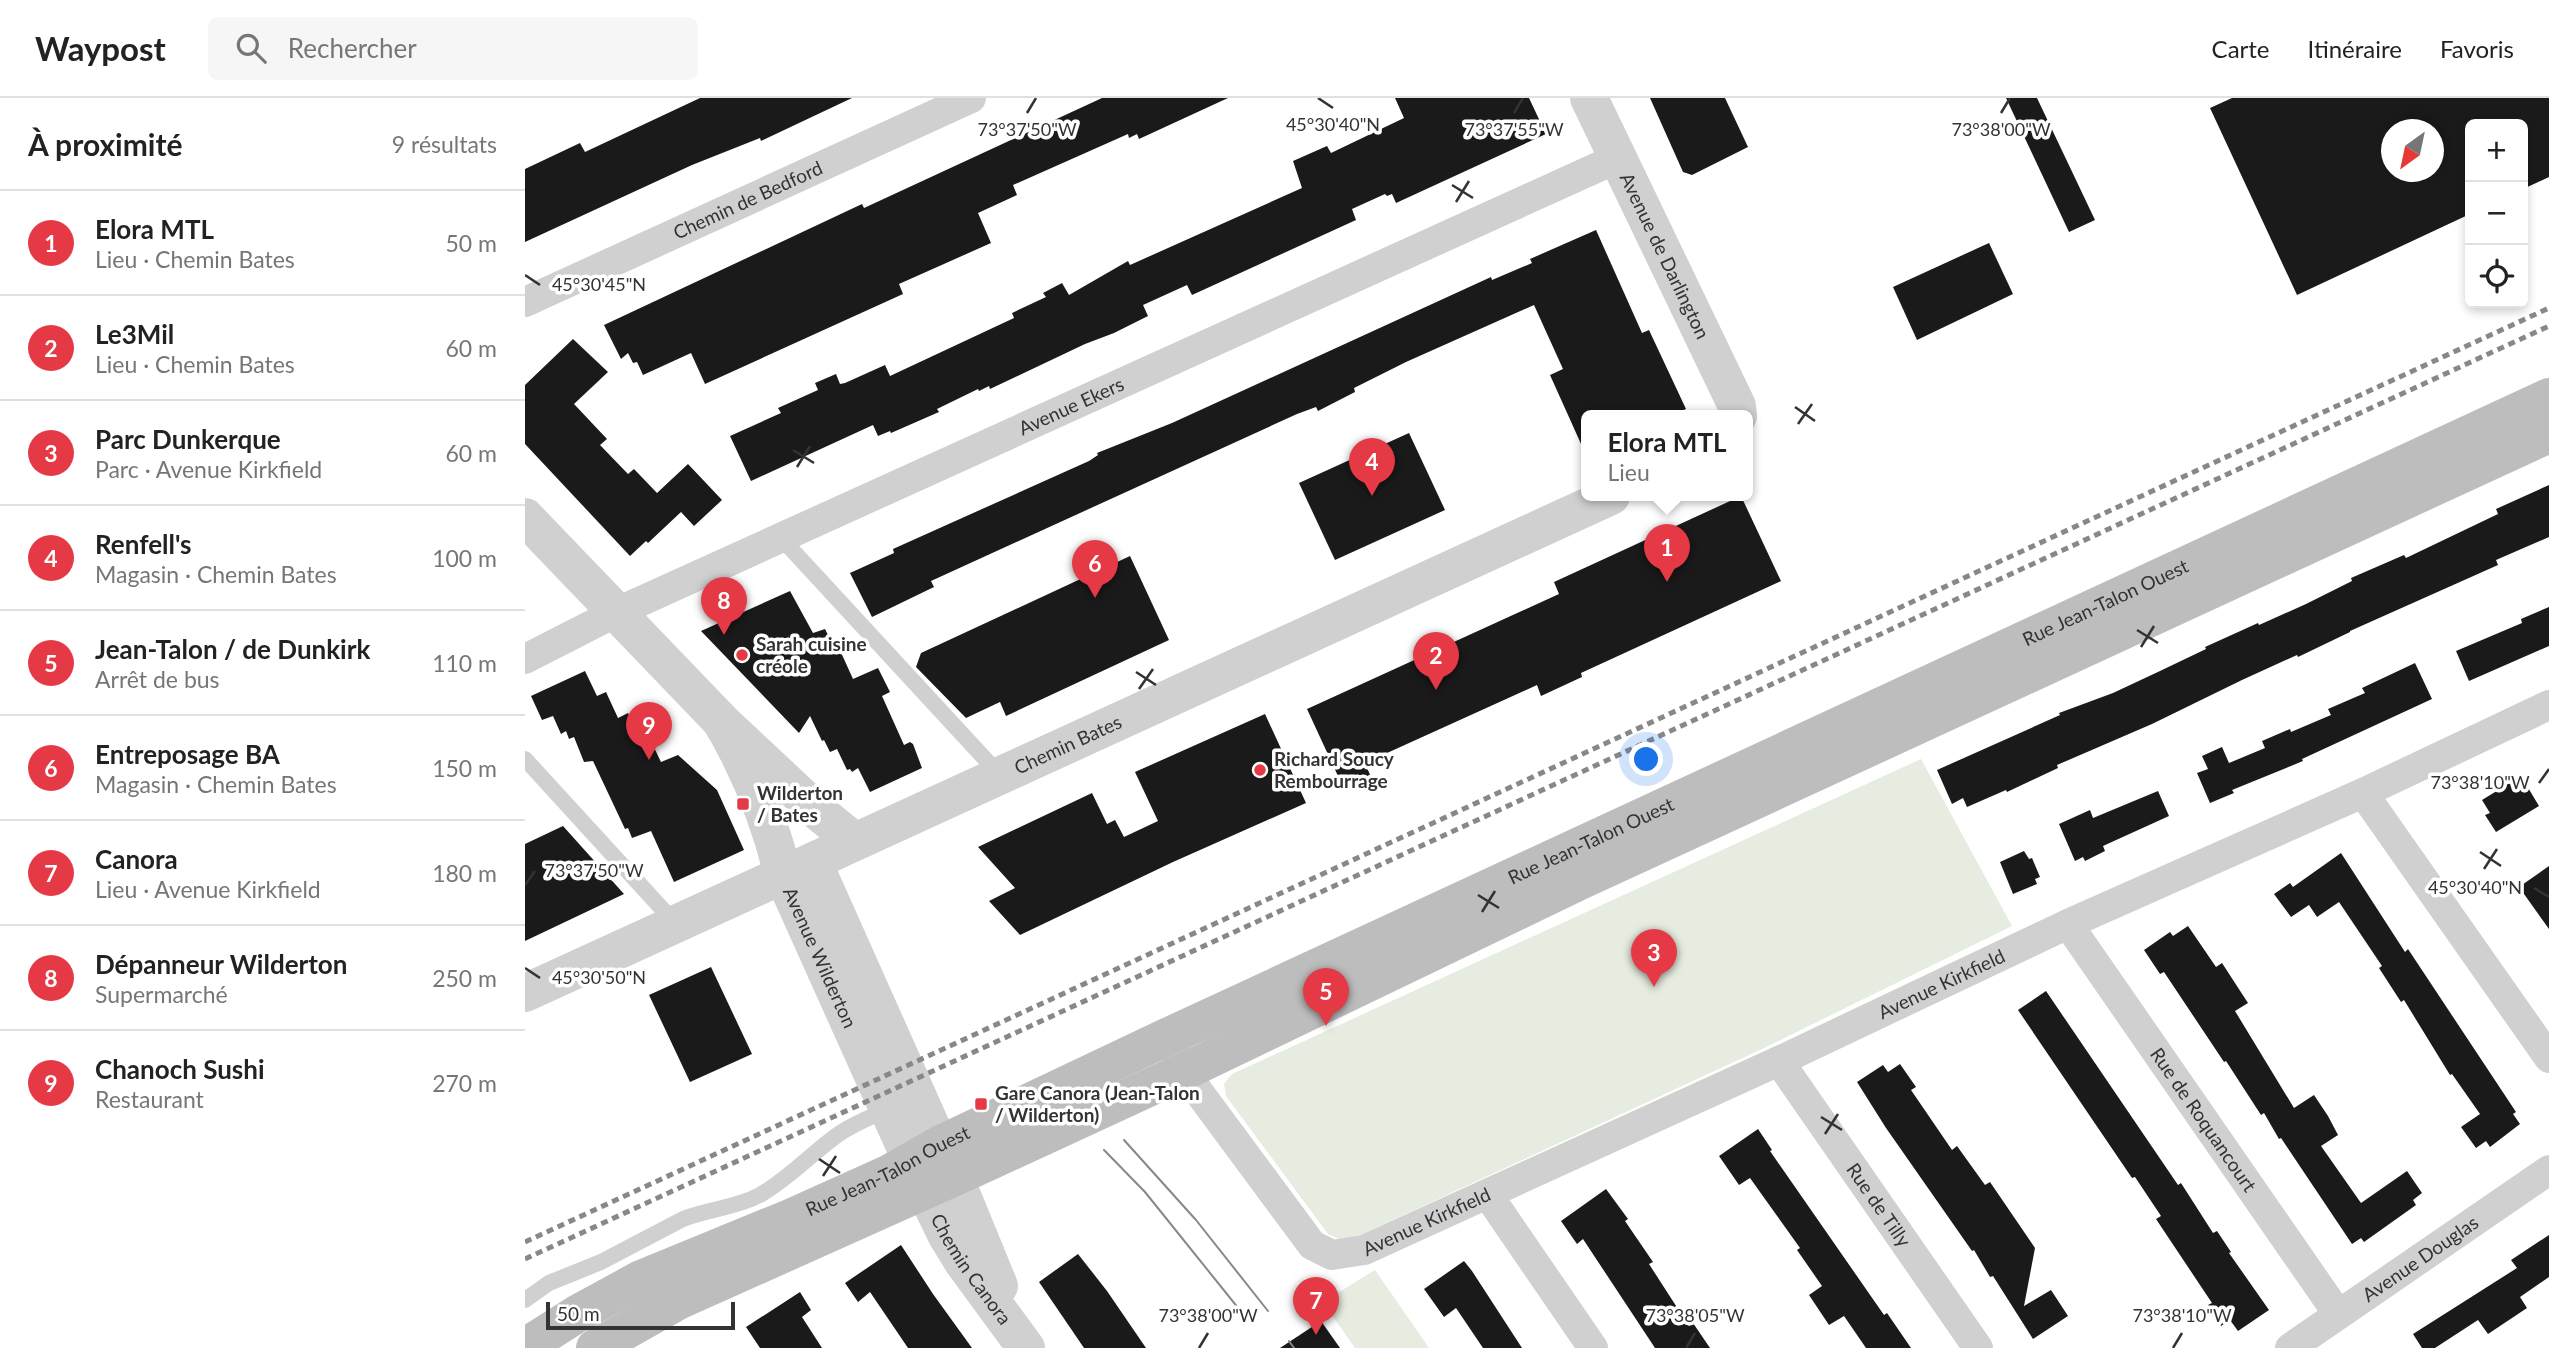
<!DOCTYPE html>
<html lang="fr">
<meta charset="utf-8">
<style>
body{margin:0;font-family:Lato,sans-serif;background:#f6f6f6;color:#222}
.controls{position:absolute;right:21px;top:21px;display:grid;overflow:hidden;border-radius:10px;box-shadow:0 4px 10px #0003}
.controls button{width:63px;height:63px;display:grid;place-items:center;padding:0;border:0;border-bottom:2px solid #e0e0e0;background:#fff;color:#222;font:35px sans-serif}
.compass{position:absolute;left:1856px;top:21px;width:63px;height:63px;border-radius:50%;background:#fff;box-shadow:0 4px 10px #0003;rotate:213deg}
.scale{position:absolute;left:21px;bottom:18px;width:189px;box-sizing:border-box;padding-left:7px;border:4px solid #333;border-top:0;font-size:19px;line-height:24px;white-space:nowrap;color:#333;-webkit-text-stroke:5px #fff;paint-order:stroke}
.you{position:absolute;left:1122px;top:662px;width:24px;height:24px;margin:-18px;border:5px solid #fff;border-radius:50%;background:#1a73e8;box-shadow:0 0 0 10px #1a73e833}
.badge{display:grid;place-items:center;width:46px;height:46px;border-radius:50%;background:#e63946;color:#fff;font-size:23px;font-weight:700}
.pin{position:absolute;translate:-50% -58px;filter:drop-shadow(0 2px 4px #0008)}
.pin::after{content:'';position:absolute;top:37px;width:24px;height:21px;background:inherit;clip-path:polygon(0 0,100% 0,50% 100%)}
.popup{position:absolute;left:1056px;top:312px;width:172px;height:91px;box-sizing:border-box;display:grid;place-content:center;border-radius:10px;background:#fff;filter:drop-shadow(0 2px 5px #0005);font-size:23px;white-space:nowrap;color:#767676}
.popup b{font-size:26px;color:#222}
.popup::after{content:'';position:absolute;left:50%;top:100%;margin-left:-14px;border:14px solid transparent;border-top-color:#fff}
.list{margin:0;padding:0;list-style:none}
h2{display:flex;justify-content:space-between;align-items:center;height:91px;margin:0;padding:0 28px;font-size:30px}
h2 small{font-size:23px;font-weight:400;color:#767676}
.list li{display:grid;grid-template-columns:46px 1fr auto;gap:21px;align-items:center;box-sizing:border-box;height:105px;padding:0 28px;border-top:2px solid #e0e0e0}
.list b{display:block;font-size:26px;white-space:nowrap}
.list p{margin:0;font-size:23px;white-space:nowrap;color:#767676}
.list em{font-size:23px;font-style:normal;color:#767676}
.icon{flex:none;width:38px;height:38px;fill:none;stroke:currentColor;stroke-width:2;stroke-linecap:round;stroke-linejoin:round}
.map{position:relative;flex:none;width:2024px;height:1250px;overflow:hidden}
header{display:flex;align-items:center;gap:42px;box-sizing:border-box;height:98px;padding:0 35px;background:#fff;border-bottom:2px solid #e0e0e0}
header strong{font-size:33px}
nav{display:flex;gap:38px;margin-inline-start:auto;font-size:24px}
.search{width:490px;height:63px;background:#f6f6f6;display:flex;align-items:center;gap:18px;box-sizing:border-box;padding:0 24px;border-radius:10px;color:#767676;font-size:26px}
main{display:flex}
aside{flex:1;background:#fff}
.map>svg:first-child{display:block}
.green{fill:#e6ecdf}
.building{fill:#1a1a1a;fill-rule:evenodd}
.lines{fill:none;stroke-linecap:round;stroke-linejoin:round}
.service{stroke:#d0d0d0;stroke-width:16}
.minor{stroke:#d0d0d0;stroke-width:30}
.tertiary{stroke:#d0d0d0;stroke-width:38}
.secondary{stroke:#bdbdbd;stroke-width:38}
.tram{stroke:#888;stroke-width:2}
.rail{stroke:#888;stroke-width:5;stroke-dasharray:7 5;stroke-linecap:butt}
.ticks{fill:none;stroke:#333;stroke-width:2.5}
.poi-dot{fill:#e63946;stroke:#fff;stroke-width:2.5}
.labels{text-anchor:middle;stroke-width:7;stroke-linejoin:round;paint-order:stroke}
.street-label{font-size:19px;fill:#333;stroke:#fff}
.poi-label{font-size:19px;font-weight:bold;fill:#333;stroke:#fff;text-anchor:start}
.ticks-label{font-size:18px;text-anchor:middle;fill:#333;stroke:#fff;stroke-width:7;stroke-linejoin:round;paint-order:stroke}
</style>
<header>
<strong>Waypost</strong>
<div class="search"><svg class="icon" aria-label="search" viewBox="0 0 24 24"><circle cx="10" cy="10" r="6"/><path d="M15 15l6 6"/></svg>Rechercher</div>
<nav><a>Carte</a><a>Itinéraire</a><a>Favoris</a></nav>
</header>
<main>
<aside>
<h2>À proximité<small>9 résultats</small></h2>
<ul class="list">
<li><span class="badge">1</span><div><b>Elora MTL</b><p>Lieu · Chemin Bates</p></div><em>50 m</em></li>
<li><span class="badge">2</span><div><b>Le3Mil</b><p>Lieu · Chemin Bates</p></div><em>60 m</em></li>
<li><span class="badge">3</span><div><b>Parc Dunkerque</b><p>Parc · Avenue Kirkfield</p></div><em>60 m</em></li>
<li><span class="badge">4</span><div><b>Renfell's</b><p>Magasin · Chemin Bates</p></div><em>100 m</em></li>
<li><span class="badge">5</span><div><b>Jean-Talon / de Dunkirk</b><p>Arrêt de bus</p></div><em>110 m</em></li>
<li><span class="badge">6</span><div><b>Entreposage BA</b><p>Magasin · Chemin Bates</p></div><em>150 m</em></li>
<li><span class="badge">7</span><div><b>Canora</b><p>Lieu · Avenue Kirkfield</p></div><em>180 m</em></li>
<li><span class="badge">8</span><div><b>Dépanneur Wilderton</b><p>Supermarché</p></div><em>250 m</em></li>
<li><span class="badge">9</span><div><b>Chanoch Sushi</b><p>Restaurant</p></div><em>270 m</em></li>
</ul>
</aside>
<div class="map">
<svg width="2024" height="1250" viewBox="0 0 2024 1250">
<rect width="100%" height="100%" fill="#fff"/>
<g class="green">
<polygon points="1396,661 1487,828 1237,951 833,1138 816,1142 803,1136 701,998 699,986 707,976"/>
<polygon points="850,1172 904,1250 830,1250 798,1204"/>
</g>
<g class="building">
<polygon points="175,0 327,0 236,43 235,40 167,67 0,144 0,71 55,45 60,54"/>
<polygon points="577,0 703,0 614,41 612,36 604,40 603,36 488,87 492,97 453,115 466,145 374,186 378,196 180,286 166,255 118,277 112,264 108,265 103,255 96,261 79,227 337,106 339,110"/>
<polygon points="870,0 1004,0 1021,36 871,105 867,96 862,98 860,96 827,111 831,122 667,197 662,187 618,207 623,218 589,235 560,246 465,291 464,288 454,293 453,291 412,311 414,314 366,335 365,333 353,338 348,327 226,383 205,338 256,315 253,310 293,292 290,285 311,276 315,286 320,285 360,267 365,278 489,220 487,215 521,199 518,195 537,185 544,197 603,163 605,167 777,90 768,63 802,48 806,55 879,20"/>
<polygon points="1125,0 1200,0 1223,49 1167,77 1158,74"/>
<polygon points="1481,0 1512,0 1570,122 1544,134"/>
<path d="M 1707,0 L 2024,0 L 2024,79 L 1998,91 L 1998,26 L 1945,26 L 1945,116 L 1772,197 L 1685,10 ZM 1866,32 L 1908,32 L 1908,74 L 1866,74 Z"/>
<polygon points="1071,132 1117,235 1124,232 1161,311 1146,318 1061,318 1061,357 1025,277 1038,271 1009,207 881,264 829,290 830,294 793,313 791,309 772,316 406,483 409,489 347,519 325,475 369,455 368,451 564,363 573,357 572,355 647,325 966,179 967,182 1007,165 1005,161"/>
<polygon points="1464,145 1488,196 1392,242 1368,189"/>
<polygon points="48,241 83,274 49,306 82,341 75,347 103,376 109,371 132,395 163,366 197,402 169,428 156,414 123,445 121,443 105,458 0,346 0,287"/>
<polygon points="884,335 920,412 810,462 774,385"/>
<polygon points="2024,387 2024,439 1971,462 1973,467 1825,533 1825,534 1773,559 1772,557 1717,582 1627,626 1532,667 1533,670 1482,694 1481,692 1442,709 1438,700 1427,706 1412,672 1535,617 1534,615 1588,595 1635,573 1681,551 1680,549 1733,525 1734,527 1781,506 1827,483 1826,480 1879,457 1881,460 1973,416 1971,411"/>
<polygon points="1216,398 1256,483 1056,575 1057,579 1016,598 1012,587 840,665 846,679 819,691 782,611 1034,496 1029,484"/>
<polygon points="605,458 644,542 481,618 475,604 441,620 391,569 396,555"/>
<polygon points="265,493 288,535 300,531 305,541 309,539 328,581 353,570 365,594 357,598 379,647 385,644 388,646 397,670 345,694 333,670 327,674 325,671 322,672 312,651 305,654 299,642 297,643 285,618 274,635 176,533"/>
<polygon points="2024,509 2024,548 1944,583 1931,553 1997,525 1996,521"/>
<polygon points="1890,565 1907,601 1777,661 1778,663 1707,692 1709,695 1685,705 1672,675 1683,671 1677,658 1697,649 1704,665 1740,650 1737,643 1765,631 1766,634 1806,617 1803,611 1840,595 1837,590"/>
<polygon points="60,573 72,598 81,594 93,620 103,615 114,641 123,637 136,664 153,657 192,692 219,752 149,784 126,733 107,740 103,730 100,731 68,663 59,664 49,639 44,641 41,633 36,636 28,618 17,622 6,598"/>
<polygon points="740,616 781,705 648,764 495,837 464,803 490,790 453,749 567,695 582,726 590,722 599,739 633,723 610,674"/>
<polygon points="1996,678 2014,708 1971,734 1960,717 1965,715 1957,702"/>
<polygon points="1633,693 1644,718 1578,748 1580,753 1560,763 1558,759 1550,763 1534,726 1565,712 1568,720"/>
<polygon points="38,728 99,796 0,843 0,746"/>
<polygon points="1499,753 1504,761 1507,760 1515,779 1510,781 1512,786 1488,796 1475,764"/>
<polygon points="1816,755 1880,854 1883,851 1991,1014 1988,1016 1995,1026 1965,1049 1961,1043 1951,1050 1936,1029 1955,1016 1927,976 1925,977 1879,902 1876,904 1854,870 1857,868 1814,804 1792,819 1784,807 1766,819 1749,796 1765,785 1768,789"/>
<polygon points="2024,768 2024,831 1994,789"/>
<polygon points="1663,828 1691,869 1697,865 1723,905 1710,913 1769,1010 1789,997 1803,1018 1813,1037 1796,1048 1836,1105 1882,1073 1897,1095 1888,1102 1891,1107 1839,1144 1836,1140 1827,1146 1756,1040 1754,1041 1739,1015 1736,1017 1701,963 1699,964 1639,874 1635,876 1619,852 1645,834 1648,838"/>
<polygon points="186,869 227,956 165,984 124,897"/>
<polygon points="1521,893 1653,1087 1656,1085 1688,1135 1692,1133 1706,1154 1704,1155 1744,1212 1713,1233 1705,1222 1696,1228 1683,1207 1687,1205 1631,1121 1636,1118 1610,1079 1607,1080 1493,912"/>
<polygon points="1375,966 1391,989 1386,992 1427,1052 1432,1048 1460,1087 1465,1084 1510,1150 1499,1208 1526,1192 1543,1218 1508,1241 1468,1178 1465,1179 1449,1152 1447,1153 1361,1030 1332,984 1358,967 1363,974"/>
<polygon points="1233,1031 1247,1052 1245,1053 1359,1217 1362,1215 1386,1250 1341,1250 1319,1218 1304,1227 1284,1197 1297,1188 1272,1152 1275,1150 1225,1080 1214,1087 1194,1058"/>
<polygon points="1081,1091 1103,1121 1100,1123 1128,1164 1124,1166 1164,1228 1168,1225 1185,1250 1130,1250 1058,1141 1052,1146 1036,1123"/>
<polygon points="2024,1137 2024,1179 1995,1199 2002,1210 1963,1236 1953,1222 1910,1250 1897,1250 1888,1236 1992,1170 1986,1162"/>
<polygon points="376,1147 408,1196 447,1250 383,1250 345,1194 333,1204 320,1185"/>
<polygon points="553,1156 582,1193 621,1250 559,1250 514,1184"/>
<polygon points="939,1163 947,1173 997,1250 958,1250 931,1210 919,1219 899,1191"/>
<polygon points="275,1194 286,1212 277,1219 297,1250 235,1250 221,1229"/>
<polygon points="796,1223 815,1250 755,1250"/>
</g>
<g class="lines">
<g class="service">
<polyline points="257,441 474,676"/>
<polyline points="0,661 151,826"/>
<path d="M 0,1202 L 24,1185 L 76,1164 L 158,1121 C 184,1111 210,1110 235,1097 C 263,1081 285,1057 311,1038 C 327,1026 346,1019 364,1011"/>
</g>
<g class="minor">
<path id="s1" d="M 0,204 L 446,0"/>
<path id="s2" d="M 0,561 L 90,515 L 1093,60"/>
<polyline points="1838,695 2024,960"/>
<path id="s3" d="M 1543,826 L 1813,1216"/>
<path id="s4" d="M 651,955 L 673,993 L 787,1147 L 807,1157 L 839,1152 L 1254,963 L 1543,826 L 1838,695 L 2024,607"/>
<path id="s5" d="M 1254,963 L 1453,1250"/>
<polyline points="963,1097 1068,1250"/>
<path id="s6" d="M 1765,1250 L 2024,1072"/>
</g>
<g class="tertiary">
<path id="s7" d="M 1064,0 L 1212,308 L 1213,318"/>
<polyline points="0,419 196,623 291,712 329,743"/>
<path id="s8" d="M 196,623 C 225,672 245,723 258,777 L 400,1093 L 422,1138 L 438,1164 L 501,1250"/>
<polyline points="288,764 438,1100 474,1188"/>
<path id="s9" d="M 0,895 L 1086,398"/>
</g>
<g class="secondary">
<path id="s10" d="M 0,1249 L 52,1216 L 116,1181 L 265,1120 L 365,1075 L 414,1047 L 642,939 L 2024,299"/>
<polyline points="70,1250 153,1203 450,1070 660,973 1055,783 2024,336"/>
</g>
<g class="tram">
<polyline points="599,1042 671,1122 743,1213"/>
<polyline points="579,1052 620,1094 726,1226"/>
<polyline points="764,1243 769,1250"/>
</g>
<g class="rail">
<polyline points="0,1144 2024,210"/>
<polyline points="0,1161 2024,228"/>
</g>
</g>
<path class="ticks" d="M 793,0 L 808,10M 502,15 L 511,0M 989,15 L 998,0M 1476,15 L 1485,0M 927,87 L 948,100M 931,104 L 944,83M 0,177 L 15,187M 1270,309 L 1290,323M 1273,326 L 1287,306M 268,352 L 289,365M 272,369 L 285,348M 1612,532 L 1633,545M 1616,549 L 1629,528M 611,574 L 631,587M 614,591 L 628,571M 2014,685 L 2024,671M 1955,754 L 1976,768M 1959,771 L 1972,751M 0,787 L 10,773M 2009,790 L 2024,799M 953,797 L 974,810M 957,814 L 970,793M 0,870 L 15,880M 1296,1019 L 1317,1032M 1300,1036 L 1313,1016M 294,1061 L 315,1075M 298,1078 L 311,1058M 674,1250 L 683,1235M 1161,1250 L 1170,1235M 1648,1250 L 1657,1235"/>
<g class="poi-dot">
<circle cx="217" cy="557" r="7"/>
<circle cx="735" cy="672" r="7"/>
<rect x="211" y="699" width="14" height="14" rx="3.5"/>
<rect x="449" y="999" width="14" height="14" rx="3.5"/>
</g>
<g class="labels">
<g class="street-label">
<text dy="7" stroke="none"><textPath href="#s1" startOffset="245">Chemin de Bedford</textPath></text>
<text dy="7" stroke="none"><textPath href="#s7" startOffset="175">Avenue de Darlington</textPath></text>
<text dy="7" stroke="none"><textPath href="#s2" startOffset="602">Avenue Ekers</textPath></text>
<text dy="7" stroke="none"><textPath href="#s10" startOffset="1748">Rue Jean-Talon Ouest</textPath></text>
<text dy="7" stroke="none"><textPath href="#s9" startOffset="597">Chemin Bates</textPath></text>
<text dy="7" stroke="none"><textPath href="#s10" startOffset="1181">Rue Jean-Talon Ouest</textPath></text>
<text dy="7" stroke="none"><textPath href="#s8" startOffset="257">Avenue Wilderton</textPath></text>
<text dy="7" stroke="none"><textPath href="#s4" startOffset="926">Avenue Kirkfield</textPath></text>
<text dy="7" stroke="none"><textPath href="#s3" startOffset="238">Rue de Roquancourt</textPath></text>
<text dy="7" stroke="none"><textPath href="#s10" startOffset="404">Rue Jean-Talon Ouest</textPath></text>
<text dy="7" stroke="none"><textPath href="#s5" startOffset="175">Rue de Tilly</textPath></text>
<text dy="7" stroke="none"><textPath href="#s4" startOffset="359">Avenue Kirkfield</textPath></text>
<text dy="7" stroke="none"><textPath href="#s6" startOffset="158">Avenue Douglas</textPath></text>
<text dy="7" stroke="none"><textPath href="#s8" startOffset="604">Chemin Canora</textPath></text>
</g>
<g class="poi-label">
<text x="231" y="553">Sarah cuisine<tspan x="231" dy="22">créole</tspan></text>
<text x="749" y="668">Richard Soucy<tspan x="749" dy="22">Rembourrage</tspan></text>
<text x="232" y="702">Wilderton<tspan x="232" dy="22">/ Bates</tspan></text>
<text x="470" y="1002">Gare Canora (Jean-Talon<tspan x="470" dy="22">/ Wilderton)</tspan></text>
</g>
</g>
<g class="ticks-label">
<text x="808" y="33">45°30'40"N</text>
<text x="502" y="38">73°37'50"W</text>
<text x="989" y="38">73°37'55"W</text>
<text x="1476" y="38">73°38'00"W</text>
<text x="74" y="193">45°30'45"N</text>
<text x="1955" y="691">73°38'10"W</text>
<text x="69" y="779">73°37'50"W</text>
<text x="1950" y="796">45°30'40"N</text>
<text x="74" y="886">45°30'50"N</text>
<text x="683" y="1224">73°38'00"W</text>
<text x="1170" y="1224">73°38'05"W</text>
<text x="1657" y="1224">73°38'10"W</text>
</g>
</svg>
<div class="controls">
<button>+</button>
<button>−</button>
<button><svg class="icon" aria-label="locate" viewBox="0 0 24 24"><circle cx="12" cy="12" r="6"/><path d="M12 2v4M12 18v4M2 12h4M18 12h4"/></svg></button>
</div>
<svg class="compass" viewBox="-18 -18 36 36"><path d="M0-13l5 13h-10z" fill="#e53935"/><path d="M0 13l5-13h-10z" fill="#767676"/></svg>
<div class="scale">50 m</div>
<div class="you"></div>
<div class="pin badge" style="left:1142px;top:484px">1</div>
<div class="popup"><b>Elora MTL</b>Lieu</div>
<div class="pin badge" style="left:911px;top:592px">2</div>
<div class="pin badge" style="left:1129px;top:889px">3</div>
<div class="pin badge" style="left:847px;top:398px">4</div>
<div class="pin badge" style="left:801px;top:928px">5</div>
<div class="pin badge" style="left:570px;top:500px">6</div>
<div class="pin badge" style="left:791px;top:1237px">7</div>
<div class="pin badge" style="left:199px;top:537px">8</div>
<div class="pin badge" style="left:124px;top:662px">9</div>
</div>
</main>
